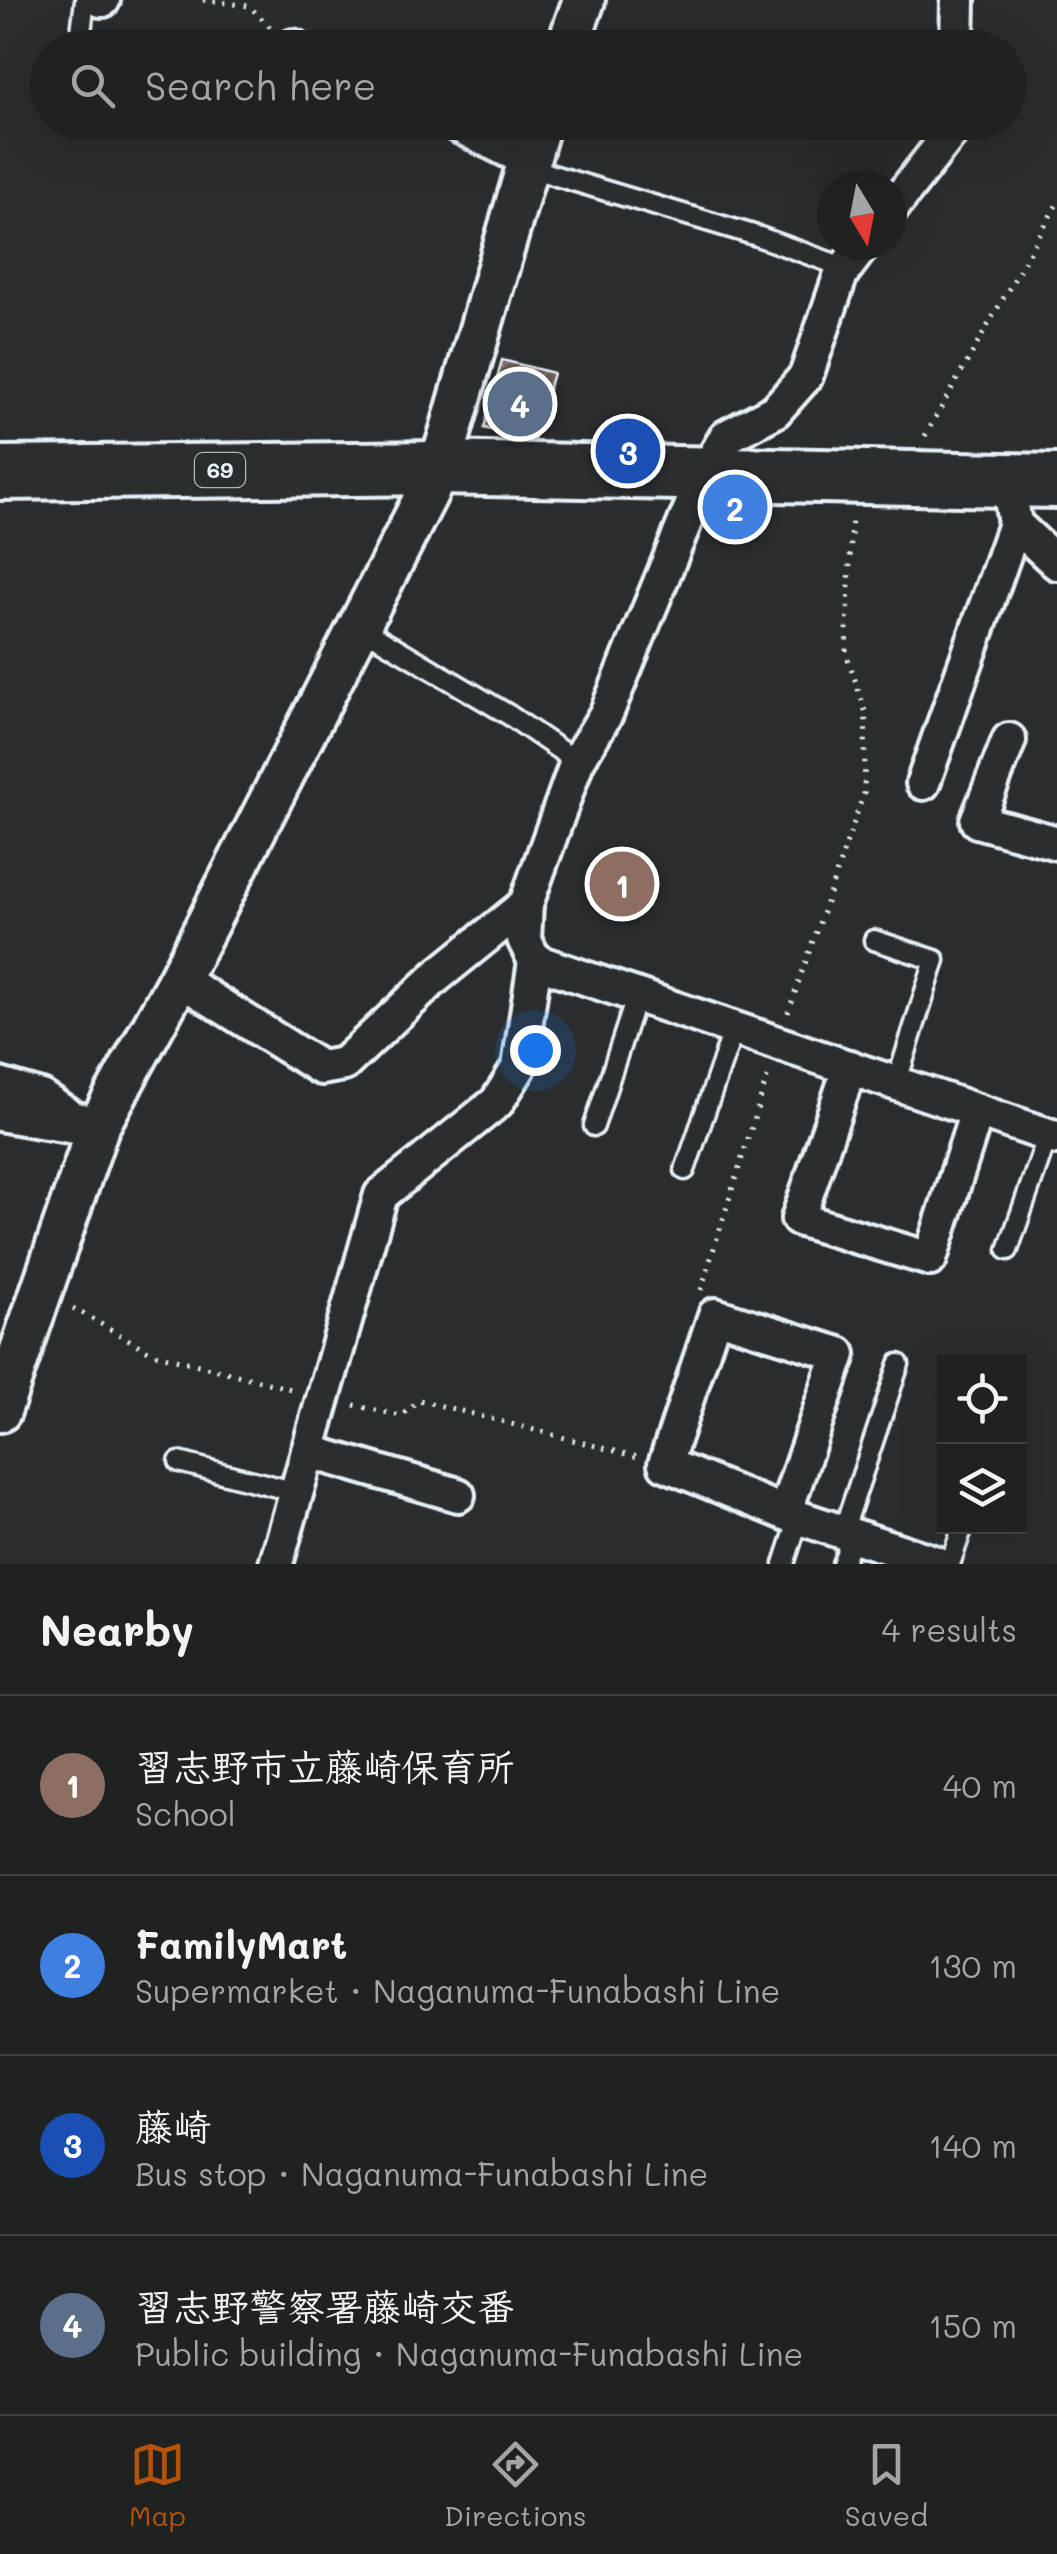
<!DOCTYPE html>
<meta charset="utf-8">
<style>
body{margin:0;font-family:Mali,"Klee One",sans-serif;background:#282a2a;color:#f1f3f6}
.controls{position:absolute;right:30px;bottom:30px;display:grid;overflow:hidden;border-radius:0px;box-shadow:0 10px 40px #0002}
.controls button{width:90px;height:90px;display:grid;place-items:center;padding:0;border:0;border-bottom:2px solid #3d3f40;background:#202222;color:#f1f3f6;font:50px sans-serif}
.compass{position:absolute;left:817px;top:170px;width:90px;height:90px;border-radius:50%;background:#202222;box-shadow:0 10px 40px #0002;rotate:170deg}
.you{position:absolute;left:535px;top:1050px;width:35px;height:35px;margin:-25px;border:8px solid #fff;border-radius:50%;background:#1a73e8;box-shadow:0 0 0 15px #1a73e833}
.badge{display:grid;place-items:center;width:65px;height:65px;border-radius:50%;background:#b45309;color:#fff;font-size:32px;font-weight:700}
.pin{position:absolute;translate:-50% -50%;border:5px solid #fff;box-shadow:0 2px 10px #0006}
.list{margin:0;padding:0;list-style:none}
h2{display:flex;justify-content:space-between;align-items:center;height:130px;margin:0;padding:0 40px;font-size:42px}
h2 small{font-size:32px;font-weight:400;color:#a2a4a5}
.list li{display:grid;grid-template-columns:65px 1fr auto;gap:30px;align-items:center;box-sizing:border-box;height:180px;padding:0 40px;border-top:2px solid #3d3f40}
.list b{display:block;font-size:38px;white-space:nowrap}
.list p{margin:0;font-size:32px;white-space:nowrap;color:#a2a4a5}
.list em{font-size:32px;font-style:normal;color:#a2a4a5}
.icon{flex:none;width:55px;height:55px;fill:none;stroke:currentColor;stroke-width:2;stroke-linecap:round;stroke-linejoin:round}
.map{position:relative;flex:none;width:1057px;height:1564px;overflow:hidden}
.search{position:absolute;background:#202222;box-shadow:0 10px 40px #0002;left:30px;right:30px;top:30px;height:110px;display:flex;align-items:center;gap:25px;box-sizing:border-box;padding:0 35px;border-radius:55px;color:#a2a4a5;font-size:38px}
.sheet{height:850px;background:#202222}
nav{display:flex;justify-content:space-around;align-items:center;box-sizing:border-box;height:140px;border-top:2px solid #3d3f40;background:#202222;font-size:28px;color:#a2a4a5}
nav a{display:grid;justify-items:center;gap:5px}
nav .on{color:#b45309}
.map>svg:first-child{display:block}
.building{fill:url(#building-hatch);stroke:#e8f1f8;stroke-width:2.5}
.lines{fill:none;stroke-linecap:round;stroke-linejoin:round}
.service-casing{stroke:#e8f1f8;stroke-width:25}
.minor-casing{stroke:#e8f1f8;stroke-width:40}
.tertiary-casing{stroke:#e8f1f8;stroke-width:48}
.primary-casing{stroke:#e8f1f8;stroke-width:60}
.path{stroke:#e8f1f8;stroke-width:5;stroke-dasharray:2.5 8;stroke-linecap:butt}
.service{stroke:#2a2d2e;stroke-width:18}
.minor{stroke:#2a2d2e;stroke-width:32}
.tertiary{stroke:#2a2d2e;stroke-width:40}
.primary{stroke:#2a2d2e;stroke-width:52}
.labels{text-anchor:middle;stroke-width:8;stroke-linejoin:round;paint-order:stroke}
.shield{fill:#2a2d2e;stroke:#afb6bb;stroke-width:2.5}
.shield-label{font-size:22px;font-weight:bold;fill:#e8f1f8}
</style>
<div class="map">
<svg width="1057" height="1564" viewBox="0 0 1057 1564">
<defs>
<pattern id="building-hatch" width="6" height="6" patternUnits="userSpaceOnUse" patternTransform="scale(2.5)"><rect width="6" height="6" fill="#705e59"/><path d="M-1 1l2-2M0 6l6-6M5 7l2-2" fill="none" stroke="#847672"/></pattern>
</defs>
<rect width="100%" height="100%" fill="#2a2d2e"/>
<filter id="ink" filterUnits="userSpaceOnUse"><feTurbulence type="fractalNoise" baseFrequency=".01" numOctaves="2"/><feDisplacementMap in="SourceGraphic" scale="20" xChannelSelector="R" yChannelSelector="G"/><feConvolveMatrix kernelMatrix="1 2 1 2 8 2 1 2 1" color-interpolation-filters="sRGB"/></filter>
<g filter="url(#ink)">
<polygon class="building" points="502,360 553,373 534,441 484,428"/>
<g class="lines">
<defs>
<g id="service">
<polyline points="79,48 85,0"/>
<polyline points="528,160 546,173 757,236 846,268"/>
<polyline points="359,626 509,715 577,762"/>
<polyline points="874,940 935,960 896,1084"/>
<polyline points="594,1126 637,995"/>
<polyline points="685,1170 734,1028"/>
<polyline points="1008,1250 1048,1135"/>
<polyline points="179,1462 296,1492"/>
<polyline points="843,1532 899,1364"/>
<polyline points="784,1564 799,1518"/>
<polyline points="842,1564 853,1535"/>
<polyline points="950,1564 963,1526"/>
</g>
<g id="minor">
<polyline points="101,0 103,0"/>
<polyline points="293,46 296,48"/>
<polyline points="957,48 958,0"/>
<polyline points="451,122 527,160"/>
<polyline points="892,208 953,130 954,122"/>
<polyline points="1012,505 1015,524 1057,563"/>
<polyline points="1009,740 977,821 1057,843"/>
<polyline points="923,783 1015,524"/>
<polyline points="535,961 1057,1138"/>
<polyline points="179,979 321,1068 344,1064 437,976 526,904 577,762 606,714 706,471 726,437 775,411 806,376 841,274 863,245"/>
<polyline points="850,1067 798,1219 930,1259 977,1111"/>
<polyline points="0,1085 41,1097 77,1121"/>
<polyline points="308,1451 458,1495"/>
<polyline points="785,1513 839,1354 715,1315 665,1464 785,1513 939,1564"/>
<polyline points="276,1564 381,1195 497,1102 519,1067 535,961 524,939 526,904"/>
</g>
<g id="tertiary">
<polyline points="567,48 584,0"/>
<polyline points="0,1110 98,1127"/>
<polyline points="0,1411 98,1127 179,979 440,468 540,122"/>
</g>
<polyline id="primary" points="0,473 440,468 1057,481"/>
</defs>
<use href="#service" class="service-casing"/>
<use href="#minor" class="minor-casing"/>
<use href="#tertiary" class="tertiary-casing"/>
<use href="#primary" class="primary-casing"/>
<g class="path">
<polyline points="203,0 249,6 270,27"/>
<polyline points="925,436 1057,204"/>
<polyline points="788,1013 864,793 866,713 846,653 852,516"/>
<polyline points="701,1290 769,1071"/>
<polyline points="73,1308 152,1353 295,1390"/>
<polyline points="354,1405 401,1416 419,1400 638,1457"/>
</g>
<use href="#service" class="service"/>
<use href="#minor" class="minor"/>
<use href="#tertiary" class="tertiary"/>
<use href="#primary" class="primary"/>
</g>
</g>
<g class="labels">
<rect class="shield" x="195" y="453" width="50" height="34" rx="8"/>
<g class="shield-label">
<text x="220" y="478">69</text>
</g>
</g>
</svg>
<div class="controls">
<button><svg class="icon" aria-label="locate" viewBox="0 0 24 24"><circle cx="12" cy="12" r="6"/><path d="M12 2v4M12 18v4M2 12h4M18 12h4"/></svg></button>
<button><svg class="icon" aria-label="layers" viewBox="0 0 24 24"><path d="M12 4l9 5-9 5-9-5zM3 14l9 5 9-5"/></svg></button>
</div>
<svg class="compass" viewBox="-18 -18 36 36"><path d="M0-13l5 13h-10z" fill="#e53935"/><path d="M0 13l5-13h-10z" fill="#a2a4a5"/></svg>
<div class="you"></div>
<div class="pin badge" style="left:622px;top:884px;background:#8d6e63">1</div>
<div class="pin badge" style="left:735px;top:507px;background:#3f7fe0">2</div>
<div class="pin badge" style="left:628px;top:451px;background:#1a4fb4">3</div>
<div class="pin badge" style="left:520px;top:404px;background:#5c6f8a">4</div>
<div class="search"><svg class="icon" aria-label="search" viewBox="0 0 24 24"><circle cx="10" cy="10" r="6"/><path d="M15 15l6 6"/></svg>Search here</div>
</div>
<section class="sheet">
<h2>Nearby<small>4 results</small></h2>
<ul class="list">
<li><span class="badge" style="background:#8d6e63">1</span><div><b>習志野市立藤崎保育所</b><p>School</p></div><em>40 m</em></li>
<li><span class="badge" style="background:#3f7fe0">2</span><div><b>FamilyMart</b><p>Supermarket · Naganuma-Funabashi Line</p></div><em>130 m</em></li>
<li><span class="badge" style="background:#1a4fb4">3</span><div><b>藤崎</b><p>Bus stop · Naganuma-Funabashi Line</p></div><em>140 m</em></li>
<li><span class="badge" style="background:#5c6f8a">4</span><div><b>習志野警察署藤崎交番</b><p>Public building · Naganuma-Funabashi Line</p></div><em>150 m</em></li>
</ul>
</section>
<nav>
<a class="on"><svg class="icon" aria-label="map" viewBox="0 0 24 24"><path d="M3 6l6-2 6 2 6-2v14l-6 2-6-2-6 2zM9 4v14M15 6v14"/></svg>Map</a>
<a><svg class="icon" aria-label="directions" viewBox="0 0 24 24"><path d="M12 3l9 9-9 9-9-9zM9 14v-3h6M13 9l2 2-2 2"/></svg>Directions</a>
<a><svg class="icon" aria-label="saved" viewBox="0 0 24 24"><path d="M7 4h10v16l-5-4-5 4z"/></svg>Saved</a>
</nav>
